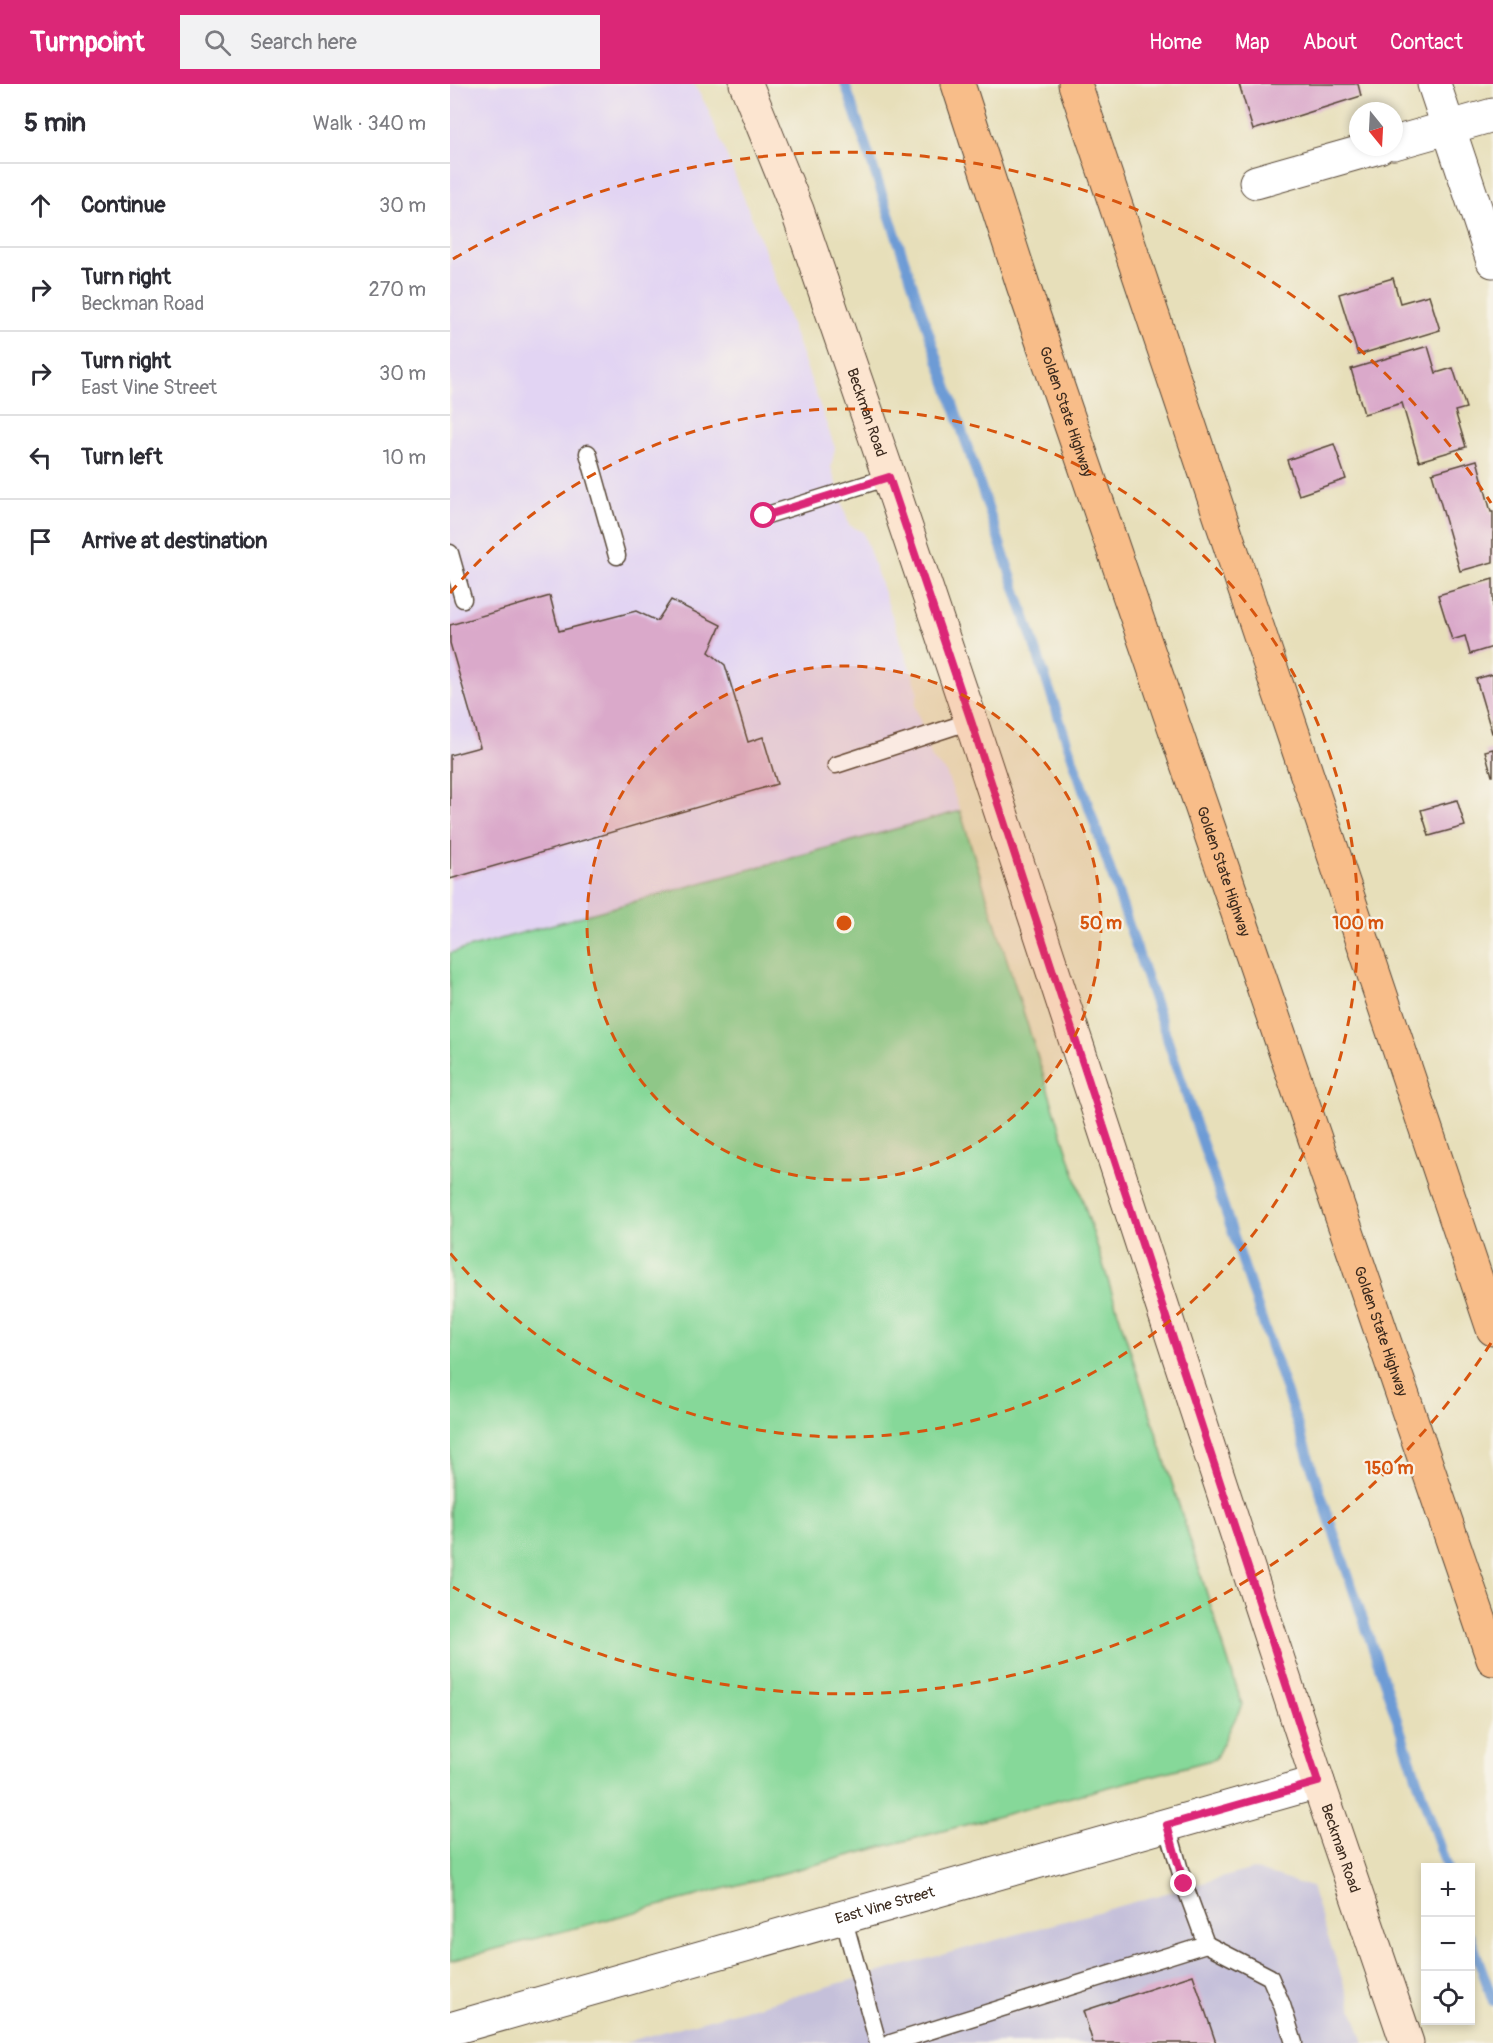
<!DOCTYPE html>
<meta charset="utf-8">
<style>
body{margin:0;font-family:Pangolin,sans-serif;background:#f2f2f3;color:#2b2b33}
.controls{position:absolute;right:18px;bottom:18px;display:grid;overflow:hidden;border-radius:0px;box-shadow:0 3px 9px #0003}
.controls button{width:54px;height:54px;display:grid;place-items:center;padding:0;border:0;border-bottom:2px solid #e1e1e2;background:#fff;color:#2b2b33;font:30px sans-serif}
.compass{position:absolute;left:899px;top:18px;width:54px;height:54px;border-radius:50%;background:#fff;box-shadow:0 3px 9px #0003;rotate:162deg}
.stop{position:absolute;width:18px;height:18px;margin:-14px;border:4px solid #db2777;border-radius:50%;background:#fff}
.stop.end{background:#db2777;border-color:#fff;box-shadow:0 2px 6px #0008}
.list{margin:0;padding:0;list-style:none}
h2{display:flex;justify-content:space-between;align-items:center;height:78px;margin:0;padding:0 24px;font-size:26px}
h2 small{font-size:20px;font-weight:400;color:#7c7c81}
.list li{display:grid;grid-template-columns:39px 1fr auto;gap:18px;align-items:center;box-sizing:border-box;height:84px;padding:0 24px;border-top:2px solid #e1e1e2}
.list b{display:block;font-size:22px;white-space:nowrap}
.list p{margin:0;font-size:20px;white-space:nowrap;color:#7c7c81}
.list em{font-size:20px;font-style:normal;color:#7c7c81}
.icon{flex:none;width:33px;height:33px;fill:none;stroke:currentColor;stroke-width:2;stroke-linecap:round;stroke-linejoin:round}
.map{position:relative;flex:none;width:1043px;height:1959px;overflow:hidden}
header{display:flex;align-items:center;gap:36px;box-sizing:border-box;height:84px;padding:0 30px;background:#db2777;color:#fff}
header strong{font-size:28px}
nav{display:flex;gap:33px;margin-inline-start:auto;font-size:21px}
.search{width:420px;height:54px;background:#f2f2f3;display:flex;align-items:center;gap:15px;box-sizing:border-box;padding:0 21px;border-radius:0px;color:#7c7c81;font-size:22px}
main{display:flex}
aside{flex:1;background:#fff}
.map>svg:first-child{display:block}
.built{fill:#e2d4f3}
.industrial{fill:#c5c0da}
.green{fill:#86d899;stroke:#60815c;stroke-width:1.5}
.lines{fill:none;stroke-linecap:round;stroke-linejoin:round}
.stream{stroke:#6d9bd5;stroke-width:10}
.building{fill:#daa9ca}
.lane-casing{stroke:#554535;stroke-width:19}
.street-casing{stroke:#554535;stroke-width:35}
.secondary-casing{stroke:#554535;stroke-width:35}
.highway-casing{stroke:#554535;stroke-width:35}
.lane{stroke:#fff;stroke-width:16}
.street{stroke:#fff;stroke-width:33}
.secondary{stroke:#fce5d0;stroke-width:33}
.highway{stroke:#f8bd89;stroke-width:33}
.route{stroke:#db2777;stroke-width:8}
.ring{fill:none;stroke:#d7540e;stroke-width:3;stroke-dasharray:10 8}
.labels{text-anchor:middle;stroke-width:4.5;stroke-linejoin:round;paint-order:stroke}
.street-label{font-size:15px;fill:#3b2a1e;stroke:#f7f3e8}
.centre{fill:#d7540e;stroke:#f7f3e8;stroke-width:3}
.ring-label{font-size:18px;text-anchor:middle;font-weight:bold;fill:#d7540e;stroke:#f7f3e8;stroke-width:4.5;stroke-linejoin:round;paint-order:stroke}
</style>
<header>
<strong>Turnpoint</strong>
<div class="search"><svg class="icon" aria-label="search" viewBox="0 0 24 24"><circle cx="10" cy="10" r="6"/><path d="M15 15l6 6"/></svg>Search here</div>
<nav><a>Home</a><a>Map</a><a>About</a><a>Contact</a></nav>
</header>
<main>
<aside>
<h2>5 min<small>Walk · 340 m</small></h2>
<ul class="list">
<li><svg class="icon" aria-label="ahead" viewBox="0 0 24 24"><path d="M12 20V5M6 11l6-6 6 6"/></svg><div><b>Continue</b></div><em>30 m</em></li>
<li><svg class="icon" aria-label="right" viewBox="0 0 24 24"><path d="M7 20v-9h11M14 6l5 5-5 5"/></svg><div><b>Turn right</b><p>Beckman Road</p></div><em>270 m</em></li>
<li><svg class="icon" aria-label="right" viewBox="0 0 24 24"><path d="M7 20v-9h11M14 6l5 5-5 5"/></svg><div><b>Turn right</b><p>East Vine Street</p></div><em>30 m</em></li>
<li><svg class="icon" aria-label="left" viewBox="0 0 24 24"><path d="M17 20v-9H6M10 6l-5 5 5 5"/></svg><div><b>Turn left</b></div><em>10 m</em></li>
<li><svg class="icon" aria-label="arrive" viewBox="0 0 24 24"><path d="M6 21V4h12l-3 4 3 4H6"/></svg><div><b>Arrive at destination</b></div></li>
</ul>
</aside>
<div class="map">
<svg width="1043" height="1959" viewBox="0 0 1043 1959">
<rect width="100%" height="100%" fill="#f7f3e8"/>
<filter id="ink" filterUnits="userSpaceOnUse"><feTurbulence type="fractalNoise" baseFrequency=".0167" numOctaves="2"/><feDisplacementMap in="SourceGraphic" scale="12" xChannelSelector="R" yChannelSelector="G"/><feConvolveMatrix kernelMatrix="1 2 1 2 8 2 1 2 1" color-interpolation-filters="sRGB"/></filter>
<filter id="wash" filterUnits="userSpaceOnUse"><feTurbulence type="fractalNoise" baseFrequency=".008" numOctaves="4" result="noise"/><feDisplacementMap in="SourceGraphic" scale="24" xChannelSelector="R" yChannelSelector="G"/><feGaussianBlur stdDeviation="1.35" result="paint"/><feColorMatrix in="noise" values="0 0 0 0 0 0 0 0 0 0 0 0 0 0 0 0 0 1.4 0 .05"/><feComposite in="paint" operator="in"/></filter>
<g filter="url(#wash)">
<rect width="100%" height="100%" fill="#e7dfba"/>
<polygon class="built" points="0,0 244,0 258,25 314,164 385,364 381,383 399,441 413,448 468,607 465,621 482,675 496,688 510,727 0,869"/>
<polygon class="industrial" points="803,1785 861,1803 914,1959 173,1959"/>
<polygon class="green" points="510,727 792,1621 765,1675 0,1877 0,869"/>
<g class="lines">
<g class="stream">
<polyline points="395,0 997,1784"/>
<polyline points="1020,1852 1043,1917"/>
</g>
</g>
<g id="blocks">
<g class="building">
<polygon points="789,0 908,0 911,12 803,46"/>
<polygon points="943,194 950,219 979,211 990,246 908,271 889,210"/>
<polygon points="978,262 986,289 1003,284 1016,324 1005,327 1016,363 969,377 952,319 914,330 901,285"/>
<polygon points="884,360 896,395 849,411 837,376"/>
<polygon points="1027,376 1041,428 1043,428 1043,478 1010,487 982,389"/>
<polygon points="1043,495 1043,563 1020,570 1015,552 1002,556 988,511"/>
<polygon points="100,512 109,547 186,527 207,537 221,516 271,541 259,568 275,581 298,658 313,653 327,700 0,795 0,671 30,663 0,559 0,541"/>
<polygon points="1043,590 1043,649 1042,649 1026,595"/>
<polygon points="1043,665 1043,692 1042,692 1035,667"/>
<polygon points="1007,716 1015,742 979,752 971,726"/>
<polygon points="743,1891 766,1959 643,1959 633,1927"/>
</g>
</g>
</g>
<g filter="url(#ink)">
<use href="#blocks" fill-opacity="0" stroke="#554535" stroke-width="1.5"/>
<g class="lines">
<defs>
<g id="lane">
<polyline points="138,369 167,472"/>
<polyline points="314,432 439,393"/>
<polyline points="0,469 13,515"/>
<polyline points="386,681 521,637"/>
<polyline points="393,1833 428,1959"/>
<polyline points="756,1860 820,1893 832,1921 844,1959"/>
<polyline points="441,1959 756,1860 734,1800 717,1741"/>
</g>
<g id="street">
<polyline points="984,0 1043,177"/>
<polyline points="944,59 1043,31"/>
<polyline points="806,98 929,63"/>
<path id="s1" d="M 0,1945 L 868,1698"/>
</g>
<g id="secondary">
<path id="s2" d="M 296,0 L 347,126 L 439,393 L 521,637 L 868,1698 L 957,1959"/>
</g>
<g id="highway">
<path id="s3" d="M 508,0 L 573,201 L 1043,1575"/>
<polyline points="625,0 1043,1245"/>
</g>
</defs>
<use href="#lane" class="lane-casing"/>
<use href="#street" class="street-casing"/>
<use href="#secondary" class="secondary-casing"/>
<use href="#highway" class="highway-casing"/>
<use href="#lane" class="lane"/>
<use href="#street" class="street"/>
<use href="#secondary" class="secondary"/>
<use href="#highway" class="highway"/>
</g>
</g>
<g class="lines" filter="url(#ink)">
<polyline class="route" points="314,432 439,393 521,637 868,1698 717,1741 734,1800"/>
</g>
<circle cx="394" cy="839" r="257" fill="#d7540e" fill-opacity=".12"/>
<g class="ring">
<circle cx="394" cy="839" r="257"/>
<path d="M0 509A514 514 0 1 1 0 1169"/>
<path d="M1041 1259A771 771 0 0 1 3 1503M3 175A771 771 0 0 1 1041 419"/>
</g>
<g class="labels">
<g class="street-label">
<text dy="5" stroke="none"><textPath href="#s2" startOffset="350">Beckman Road</textPath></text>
<text dy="5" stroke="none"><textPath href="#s3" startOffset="345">Golden State Highway</textPath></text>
<text dy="5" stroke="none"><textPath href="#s3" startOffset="831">Golden State Highway</textPath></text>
<text dy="5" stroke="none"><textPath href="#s3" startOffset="1317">Golden State Highway</textPath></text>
<text dy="5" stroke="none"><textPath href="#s2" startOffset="1862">Beckman Road</textPath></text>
<text dy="5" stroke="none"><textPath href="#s1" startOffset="452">East Vine Street</textPath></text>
</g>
</g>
<circle cx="394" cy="839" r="9" class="centre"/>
<g class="ring-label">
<text x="651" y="845">50 m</text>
<text x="908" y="845">100 m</text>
<text x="939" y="1390">150 m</text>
</g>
</svg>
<div class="controls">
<button>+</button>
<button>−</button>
<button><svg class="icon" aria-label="locate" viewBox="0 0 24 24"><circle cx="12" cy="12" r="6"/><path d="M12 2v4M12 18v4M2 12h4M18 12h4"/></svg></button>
</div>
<svg class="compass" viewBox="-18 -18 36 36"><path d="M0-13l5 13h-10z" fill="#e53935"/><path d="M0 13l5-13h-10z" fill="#7c7c81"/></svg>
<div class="stop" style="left:314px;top:432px"></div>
<div class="stop end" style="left:734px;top:1800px"></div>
</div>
</main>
